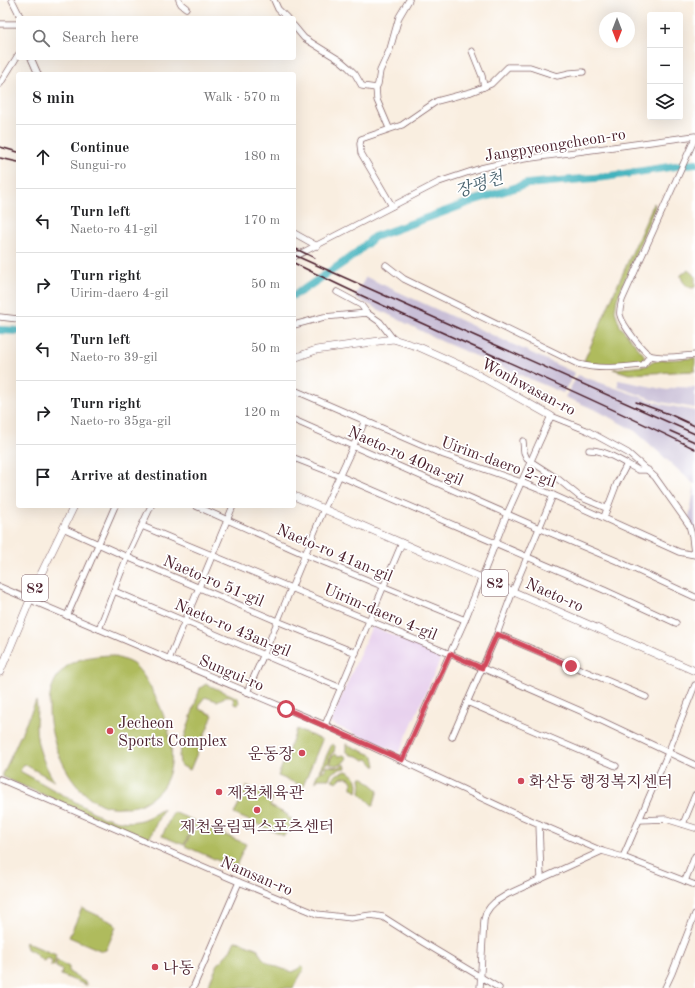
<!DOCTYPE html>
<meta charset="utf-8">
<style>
body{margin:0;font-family:"Old Standard TT","Noto Serif KR",serif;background:#f6f6f6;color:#202124}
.controls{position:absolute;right:12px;top:12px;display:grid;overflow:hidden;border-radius:4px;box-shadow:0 4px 16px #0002}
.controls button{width:36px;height:36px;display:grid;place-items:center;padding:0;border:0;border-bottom:1px solid #e0e0e0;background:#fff;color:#202124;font:20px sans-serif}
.compass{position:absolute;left:599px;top:12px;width:36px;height:36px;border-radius:50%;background:#fff;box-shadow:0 4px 16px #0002;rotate:180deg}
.stop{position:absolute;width:12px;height:12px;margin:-9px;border:3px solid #d1495b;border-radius:50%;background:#fff}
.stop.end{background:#d1495b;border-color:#fff;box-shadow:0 1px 4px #0008}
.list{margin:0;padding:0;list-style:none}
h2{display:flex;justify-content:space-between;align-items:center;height:52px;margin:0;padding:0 16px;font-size:17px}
h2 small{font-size:13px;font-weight:400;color:#757577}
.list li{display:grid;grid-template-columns:26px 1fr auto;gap:12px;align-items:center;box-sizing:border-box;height:64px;padding:0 16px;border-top:1px solid #e0e0e0}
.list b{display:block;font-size:15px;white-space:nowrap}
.list p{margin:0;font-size:13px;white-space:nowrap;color:#757577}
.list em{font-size:13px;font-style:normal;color:#757577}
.icon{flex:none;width:22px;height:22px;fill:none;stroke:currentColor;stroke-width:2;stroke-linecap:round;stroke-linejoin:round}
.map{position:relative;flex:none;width:695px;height:988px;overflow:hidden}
.search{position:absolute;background:#fff;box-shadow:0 4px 16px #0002;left:16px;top:16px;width:280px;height:44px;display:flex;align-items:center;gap:10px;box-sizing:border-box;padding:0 14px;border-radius:4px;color:#757577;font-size:15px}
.panel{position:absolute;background:#fff;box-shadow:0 4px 16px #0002;left:16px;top:72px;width:280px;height:436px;border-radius:4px}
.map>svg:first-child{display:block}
.built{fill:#e8d2ee}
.industrial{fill:#c9bfd7}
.green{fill:#afbb5d;stroke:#7c6d44}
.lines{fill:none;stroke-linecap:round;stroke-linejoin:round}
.river{stroke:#43b2bd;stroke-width:8}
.minor-casing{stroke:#87676a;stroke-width:7}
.major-casing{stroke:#87676a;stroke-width:8}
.minor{stroke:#fff;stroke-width:5.5}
.major{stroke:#fff;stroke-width:7}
.rail{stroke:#4a1f2b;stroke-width:1.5}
.route{stroke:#d1495b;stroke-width:5}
.poi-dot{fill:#d1495b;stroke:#fff;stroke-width:1.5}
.labels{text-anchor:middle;stroke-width:3.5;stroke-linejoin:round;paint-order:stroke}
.shield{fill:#fff;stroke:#80626b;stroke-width:1}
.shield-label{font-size:15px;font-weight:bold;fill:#4a1f2b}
.street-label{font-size:16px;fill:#4a1f2b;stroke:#fff}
.poi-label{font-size:16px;fill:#4a1f2b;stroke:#fff;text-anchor:start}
.water-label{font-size:17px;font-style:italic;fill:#47616d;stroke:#fff}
</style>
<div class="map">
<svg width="695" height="988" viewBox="0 0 695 988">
<rect width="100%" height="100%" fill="#fff"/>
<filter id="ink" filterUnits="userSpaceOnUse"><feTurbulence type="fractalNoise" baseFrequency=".025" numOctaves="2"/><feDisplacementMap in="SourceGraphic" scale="8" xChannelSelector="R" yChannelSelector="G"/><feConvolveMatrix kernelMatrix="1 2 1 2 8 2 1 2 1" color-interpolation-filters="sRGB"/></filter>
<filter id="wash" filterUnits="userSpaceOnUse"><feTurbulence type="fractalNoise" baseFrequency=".012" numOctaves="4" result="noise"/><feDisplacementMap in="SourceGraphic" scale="16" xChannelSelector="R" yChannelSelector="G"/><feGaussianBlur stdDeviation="0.9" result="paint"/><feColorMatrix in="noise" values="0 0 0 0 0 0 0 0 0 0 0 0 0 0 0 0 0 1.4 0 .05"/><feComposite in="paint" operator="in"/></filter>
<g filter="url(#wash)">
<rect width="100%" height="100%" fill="#f9eee0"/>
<polygon class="built" points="372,626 442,656 399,753 330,723"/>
<g class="industrial">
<polygon points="366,277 575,373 563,393 443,342 354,297"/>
<polygon points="578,375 661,404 695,411 695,536 689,517 695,485 635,431 596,410 565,397"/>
<polygon points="618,380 667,390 677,387 695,388 695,408 661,402 618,387"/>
</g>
<g class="green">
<polygon points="654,203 655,206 654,209 617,299 615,311 620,326 644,355 644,359 642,361 596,366 583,363"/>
<path d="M 688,270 L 695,276 L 695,287 L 693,288 C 687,288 681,281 681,275 Z"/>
<polygon points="695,358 695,371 629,374 613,369 646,366 651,362 664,360"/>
<path d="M 111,655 C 117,658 127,660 133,664 C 143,672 149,685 155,696 C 172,729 186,782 143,803 C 137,807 130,807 123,807 C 114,808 105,807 97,802 C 62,784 35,711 57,677 C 69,658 91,656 111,655 Z"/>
<polygon points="206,684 238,698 239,703 238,705 234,704 233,698 227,696 217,701 205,697 200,703 199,709 213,715 190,770 180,765 179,755 200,688"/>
<path d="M 36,701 C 38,708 36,718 36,726 C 36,746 44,764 54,781 L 24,764 L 20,771 L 104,818 C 110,817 114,821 120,821 C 138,824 148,818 163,809 L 149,839 L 147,840 L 3,777 L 3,774 Z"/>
<polygon points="297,729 322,740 303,786 278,776"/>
<polygon points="332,744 335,746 334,752 330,755 329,763 326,763 322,770 319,771"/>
<polygon points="346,744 374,756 376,766 374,766 368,759 364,760 358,756 351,755 346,751"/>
<polygon points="335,754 339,756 344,755 347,758 342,764 336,765 330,764 331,757"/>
<path d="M 345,764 L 346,768 C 337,769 331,771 329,779 L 318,779 L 316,782 L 315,780 L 318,773 L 325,770 L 326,766 L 339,767 Z"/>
<path d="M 346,771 C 356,774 360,782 357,792 L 352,788 L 352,782 L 349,778 L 342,777 L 337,782 L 332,780 L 337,774 Z"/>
<polygon points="362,776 378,790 373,806 360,793 361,785 360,778"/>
<polygon points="247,786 273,797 270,806 288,815 287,817 292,819 289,826 293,828 292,830 288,829 284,836 234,814"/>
<polygon points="173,812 195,821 184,845 162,836"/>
<polygon points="195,822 246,844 235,868 185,846"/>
<polygon points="82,908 114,923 116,927 106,950 102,951 69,937"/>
<path d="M 235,941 L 241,942 L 258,949 C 261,963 279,968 293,972 L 302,966 L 304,969 L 293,988 L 207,988 L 218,964 L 229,952 Z"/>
<path d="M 25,942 L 56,955 L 54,965 L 51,966 L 52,960 L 47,958 L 44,961 C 36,957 37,953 27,949 Z"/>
<polygon points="56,960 69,967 69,972 85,982 87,985 86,985 61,975 62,970 56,967"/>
</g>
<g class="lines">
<g class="river">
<polyline points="294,295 303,290 353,256 374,237 449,210 475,200 527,184 605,177 695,163"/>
<polyline points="0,330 18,331"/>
</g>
</g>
</g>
<g filter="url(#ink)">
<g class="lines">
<defs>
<g id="minor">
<polyline points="12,0 21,18"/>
<polyline points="179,0 181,4 186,8"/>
<polyline points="274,0 278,9 287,18"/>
<polyline points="0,24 18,24"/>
<polyline points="294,26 304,38 341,61 348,67 355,74 362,86 376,88"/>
<polyline points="472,51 482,76 484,87"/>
<polyline points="31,58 38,74"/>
<polyline points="0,84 18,55"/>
<polyline points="389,128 377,100 376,88 378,84 380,71 390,49 399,17 409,0"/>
<path d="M 695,138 L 622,300 C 621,305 619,310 620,315 C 622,324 644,354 652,356 C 665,359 681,356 695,355"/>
<polyline points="392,206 361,153 360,144 361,139 402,125 437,101 471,92 491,84 508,67 530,67 557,76 570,73 583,72"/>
<polyline points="294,233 317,246"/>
<polyline points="294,257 439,182 481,168 503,163 524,159 695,136"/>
<path d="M 386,265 L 404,279 L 578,364 C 601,370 619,367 643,365 L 650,356"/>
<polyline points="337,292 361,305 367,313"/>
<polyline points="0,317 18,319"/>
<polyline points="294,325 324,317 367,313 380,322 393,339"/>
<polyline points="294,390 444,455 521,482 553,495 679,552 695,555"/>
<polyline points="294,420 539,528 617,561 695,597"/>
<polyline points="523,441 524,452 527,459 558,479 580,497 606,508"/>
<path d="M 589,450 C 603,450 614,457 627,464 L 617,483 L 604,517"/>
<polyline points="294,458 340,476 604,590 676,623"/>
<polyline points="627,464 638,470 648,470"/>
<polyline points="196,506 304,554 465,620"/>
<polyline points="142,526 450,654 583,712 695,765"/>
<polyline points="63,528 127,557 277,621 356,653"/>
<polyline points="0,587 325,725 514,813 602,851 623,857 695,885"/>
<polyline points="114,591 341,688"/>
<polyline points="67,616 115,506"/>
<polyline points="99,629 127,557 151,506"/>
<polyline points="497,634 646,697"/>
<polyline points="169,659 233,506"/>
<polyline points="247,692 264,654 324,509 365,421"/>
<polyline points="467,702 616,766"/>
<polyline points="325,725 402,543"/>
<polyline points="452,737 497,634 513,591 553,495"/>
<polyline points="402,760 465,620 507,514 551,416 586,430 628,453 655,477 689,525 692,536 694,554"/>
<polyline points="0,779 239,882 317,914 351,918 371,915 383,917 424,943 499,988"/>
<polyline points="640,820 666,819 695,828"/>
<polyline points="539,824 541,879"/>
<polyline points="683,824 695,795"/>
<polyline points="623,857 668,753 695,685"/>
<polyline points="685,881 695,856"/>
<polyline points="193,988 239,882"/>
<polyline points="480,988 484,920 486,913 490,907 495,902 508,894 602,851"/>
<polyline points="665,988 672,973 695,914"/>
</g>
<g id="major">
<polyline points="294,358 316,350 393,339 419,347 464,367 551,416"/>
<polyline points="294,496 695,671"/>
<polyline points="0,672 40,576 74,506"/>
</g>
</defs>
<use href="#minor" class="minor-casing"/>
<use href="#major" class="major-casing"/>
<use href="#minor" class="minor"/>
<use href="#major" class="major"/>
<g class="rail">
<polyline points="0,147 18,152"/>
<polyline points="0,158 18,162"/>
<polyline points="294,248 315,258"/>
<polyline points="294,255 695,434"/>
<path d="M 294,263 C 426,329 563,383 695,449"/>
<polyline points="636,402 669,414 695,426"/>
<polyline points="670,431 695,442"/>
</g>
</g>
</g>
<g class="lines" filter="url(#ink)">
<polyline class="route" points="286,709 402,760 450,654 482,668 497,634 571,666"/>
</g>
<g class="poi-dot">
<circle cx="110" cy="731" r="4"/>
<circle cx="302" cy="753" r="4"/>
<circle cx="521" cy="781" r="4"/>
<circle cx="219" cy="792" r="4"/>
<circle cx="257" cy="810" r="4"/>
<circle cx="155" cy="967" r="4"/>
</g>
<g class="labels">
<g class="shield">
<rect x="482" y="570" width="26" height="26" rx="3"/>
<rect x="22" y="575" width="26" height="26" rx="3"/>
</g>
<g class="shield-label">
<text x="495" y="588">82</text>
<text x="35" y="593">82</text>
</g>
<g class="street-label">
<text transform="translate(555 144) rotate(-9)" y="6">Jangpyeongcheon-ro</text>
<text transform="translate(529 386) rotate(28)" y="6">Wonhwasan-ro</text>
<text transform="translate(406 455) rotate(24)" y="6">Naeto-ro 40na-gil</text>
<text transform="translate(499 461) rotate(20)" y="6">Uirim-daero 2-gil</text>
<text transform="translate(335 552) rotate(23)" y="6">Naeto-ro 41an-gil</text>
<text transform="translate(214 580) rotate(23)" y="6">Naeto-ro 51-gil</text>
<text transform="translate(555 594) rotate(24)" y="6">Naeto-ro</text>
<text transform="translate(381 611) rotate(23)" y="6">Uirim-daero 4-gil</text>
<text transform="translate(233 627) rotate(23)" y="6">Naeto-ro 43an-gil</text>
<text transform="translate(232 672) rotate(23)" y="6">Sungui-ro</text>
<text transform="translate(257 875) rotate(23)" y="6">Namsan-ro</text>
</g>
<g class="poi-label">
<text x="118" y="728">Jecheon<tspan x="118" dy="18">Sports Complex</tspan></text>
<text x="294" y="759" text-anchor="end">운동장</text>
<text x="529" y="787">화산동 행정복지센터</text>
<text x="227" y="798">제천체육관</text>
<text x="257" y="832" text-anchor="middle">제천올림픽스포츠센터</text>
<text x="163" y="973">나동</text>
</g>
<g class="water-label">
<text transform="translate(479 184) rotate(-18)" y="6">장평천</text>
</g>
</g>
</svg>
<div class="controls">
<button>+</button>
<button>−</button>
<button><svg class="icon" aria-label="layers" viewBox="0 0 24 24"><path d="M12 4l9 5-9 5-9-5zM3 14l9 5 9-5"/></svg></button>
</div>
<svg class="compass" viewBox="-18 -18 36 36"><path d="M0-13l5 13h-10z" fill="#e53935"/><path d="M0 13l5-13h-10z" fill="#757577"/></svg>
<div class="stop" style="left:286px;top:709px"></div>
<div class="stop end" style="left:571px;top:666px"></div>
<div class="search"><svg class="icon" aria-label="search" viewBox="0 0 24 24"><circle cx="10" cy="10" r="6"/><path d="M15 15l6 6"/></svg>Search here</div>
<section class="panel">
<h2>8 min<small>Walk · 570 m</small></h2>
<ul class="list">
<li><svg class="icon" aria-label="ahead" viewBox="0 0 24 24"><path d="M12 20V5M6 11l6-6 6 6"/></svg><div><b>Continue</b><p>Sungui-ro</p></div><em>180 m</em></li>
<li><svg class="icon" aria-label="left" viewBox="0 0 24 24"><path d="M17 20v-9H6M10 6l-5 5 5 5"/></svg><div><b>Turn left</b><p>Naeto-ro 41-gil</p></div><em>170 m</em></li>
<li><svg class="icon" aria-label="right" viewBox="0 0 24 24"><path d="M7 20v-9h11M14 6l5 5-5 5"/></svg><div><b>Turn right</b><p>Uirim-daero 4-gil</p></div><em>50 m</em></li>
<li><svg class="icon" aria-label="left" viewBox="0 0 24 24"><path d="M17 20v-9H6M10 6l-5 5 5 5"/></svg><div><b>Turn left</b><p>Naeto-ro 39-gil</p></div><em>50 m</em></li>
<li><svg class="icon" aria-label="right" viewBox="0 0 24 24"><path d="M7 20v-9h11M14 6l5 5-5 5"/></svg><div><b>Turn right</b><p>Naeto-ro 35ga-gil</p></div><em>120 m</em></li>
<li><svg class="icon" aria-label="arrive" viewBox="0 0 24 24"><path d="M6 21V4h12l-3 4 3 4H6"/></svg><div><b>Arrive at destination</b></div></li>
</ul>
</section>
</div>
